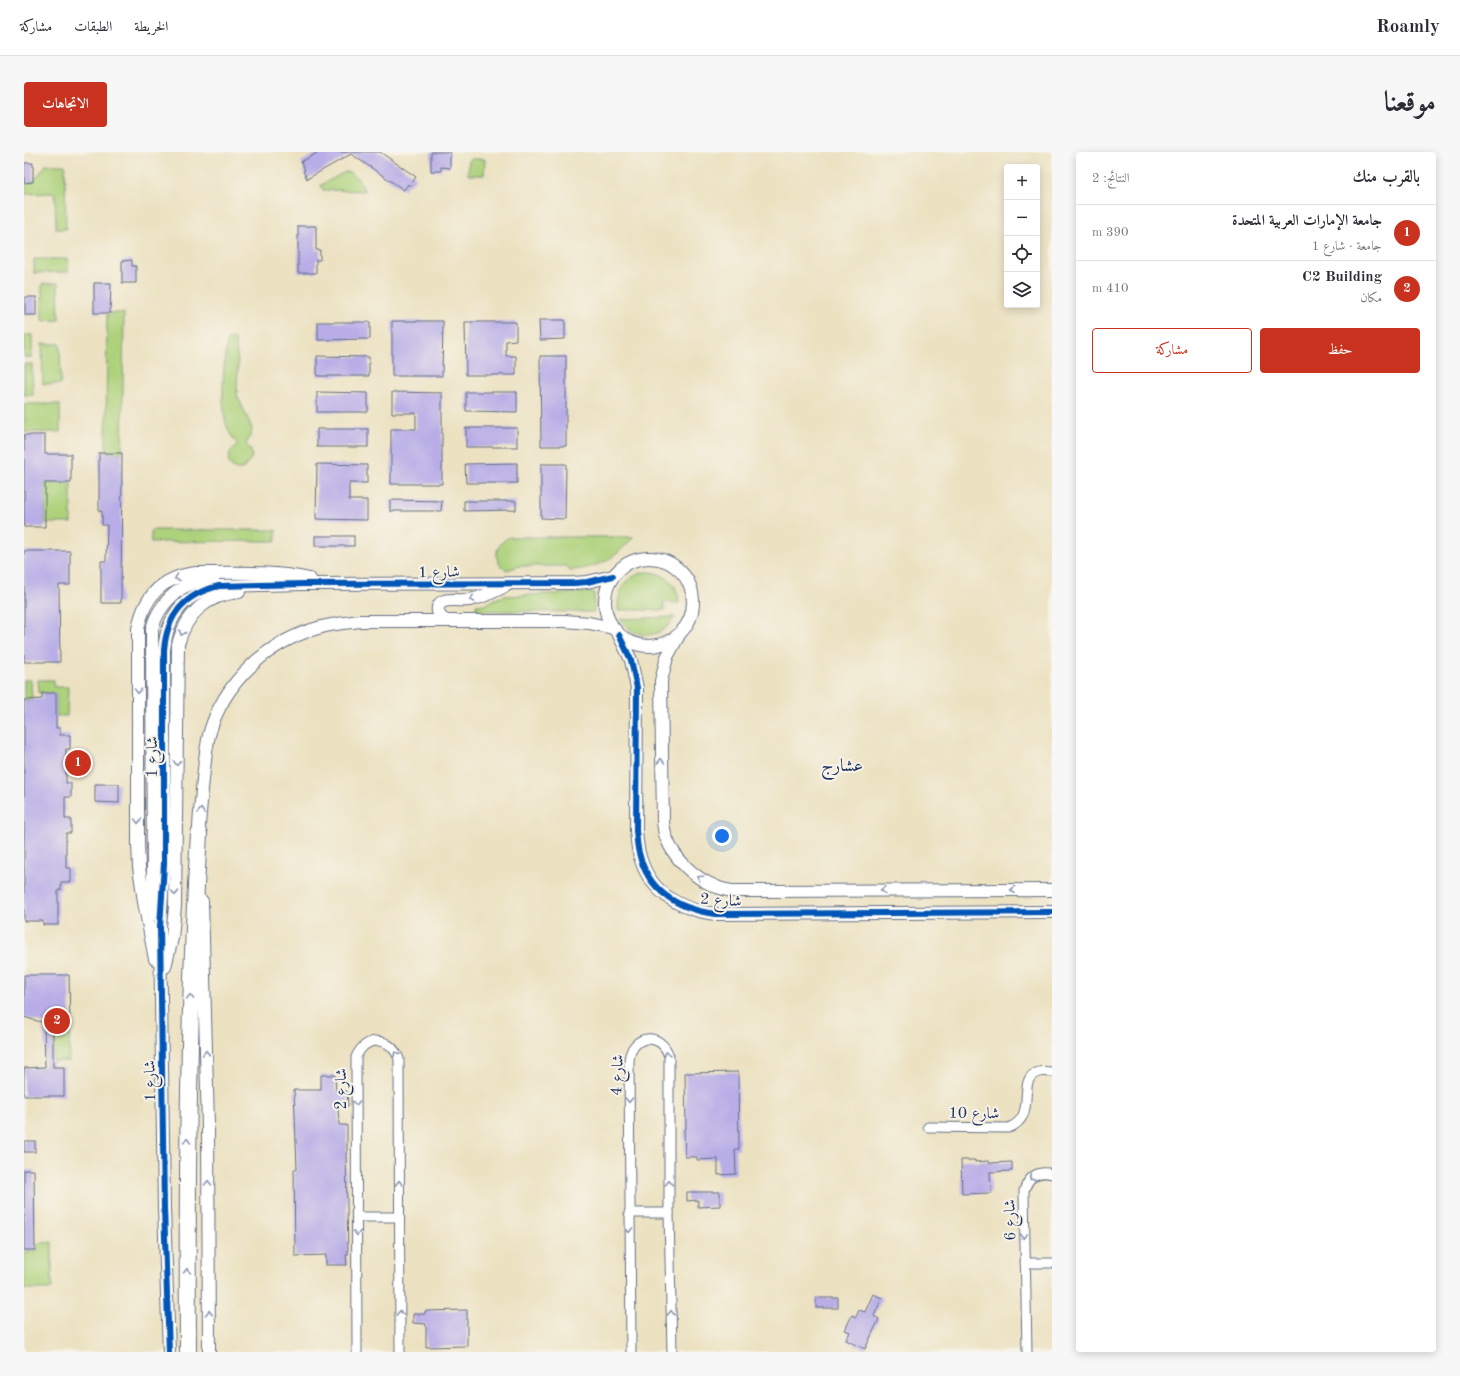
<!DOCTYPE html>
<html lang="ar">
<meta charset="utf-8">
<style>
body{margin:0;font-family:"Old Standard TT",Amiri,serif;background:#f7f7f7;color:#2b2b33;direction:rtl}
.controls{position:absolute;right:12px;top:12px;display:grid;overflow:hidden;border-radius:4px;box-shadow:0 2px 10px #0003}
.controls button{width:36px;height:36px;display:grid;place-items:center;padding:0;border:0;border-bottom:1px solid #e1e1e2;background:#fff;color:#2b2b33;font:20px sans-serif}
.you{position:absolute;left:698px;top:684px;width:14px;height:14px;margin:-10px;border:3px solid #fff;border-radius:50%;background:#1a73e8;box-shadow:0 0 0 6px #1a73e833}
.badge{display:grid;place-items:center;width:26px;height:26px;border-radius:50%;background:#c8321e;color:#fff;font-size:13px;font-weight:700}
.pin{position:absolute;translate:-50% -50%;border:2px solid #fff;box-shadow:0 1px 4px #0006}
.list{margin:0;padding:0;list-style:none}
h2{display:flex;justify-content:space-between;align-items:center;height:52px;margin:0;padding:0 16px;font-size:17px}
h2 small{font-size:13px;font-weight:400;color:#7c7c81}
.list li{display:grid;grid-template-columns:26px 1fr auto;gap:12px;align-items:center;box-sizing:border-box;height:56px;padding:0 16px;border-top:1px solid #e1e1e2}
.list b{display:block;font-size:15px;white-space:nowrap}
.list p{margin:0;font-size:13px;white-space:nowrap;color:#7c7c81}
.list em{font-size:13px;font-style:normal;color:#7c7c81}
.actions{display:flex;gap:8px;padding:12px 16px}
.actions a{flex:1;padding:9px 0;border:1px solid #c8321e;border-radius:4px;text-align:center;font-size:14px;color:#c8321e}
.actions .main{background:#c8321e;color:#fff}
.icon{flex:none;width:22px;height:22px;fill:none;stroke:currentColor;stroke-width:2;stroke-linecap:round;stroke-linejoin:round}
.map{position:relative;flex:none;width:1028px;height:1200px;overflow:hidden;direction:ltr;border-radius:4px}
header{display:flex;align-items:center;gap:24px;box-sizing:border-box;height:56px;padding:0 20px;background:#fff;border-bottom:1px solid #e1e1e2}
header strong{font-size:19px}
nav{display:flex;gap:22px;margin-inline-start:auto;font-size:14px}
.intro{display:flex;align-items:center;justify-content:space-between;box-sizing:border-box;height:96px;padding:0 24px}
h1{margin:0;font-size:28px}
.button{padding:10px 18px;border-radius:4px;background:#c8321e;color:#fff;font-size:14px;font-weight:700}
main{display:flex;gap:24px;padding:0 24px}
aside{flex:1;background:#fff;border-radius:4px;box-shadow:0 2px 10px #0003}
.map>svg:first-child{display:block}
.green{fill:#aed27b;stroke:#64806c}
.building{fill:#b8ade7}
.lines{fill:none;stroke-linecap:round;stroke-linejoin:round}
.street-casing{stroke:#646e81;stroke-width:11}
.secondary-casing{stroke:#646e81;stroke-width:14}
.highway-casing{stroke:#646e81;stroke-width:18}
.street{stroke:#fff;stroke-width:9}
.secondary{stroke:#fff;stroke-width:12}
.highway{stroke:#fff;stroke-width:16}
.cycleway-casing{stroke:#f7f3e8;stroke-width:8}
.cycleway{stroke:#0057b8;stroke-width:6}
.oneway{stroke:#8d97ae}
.labels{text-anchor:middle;stroke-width:4;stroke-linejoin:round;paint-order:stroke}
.street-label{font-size:16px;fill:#1b2f5e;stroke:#f7f3e8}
.quarter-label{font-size:18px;fill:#1b2f5e;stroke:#f7f3e8}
</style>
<header>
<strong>Roamly</strong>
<nav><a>الخريطة</a><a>الطبقات</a><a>مشاركة</a></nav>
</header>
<div class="intro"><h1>موقعنا</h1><a class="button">الاتجاهات</a></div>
<main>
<aside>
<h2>بالقرب منك<small>النتائج: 2</small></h2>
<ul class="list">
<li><span class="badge">1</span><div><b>جامعة الإمارات العربية المتحدة</b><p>جامعة · شارع 1</p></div><em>390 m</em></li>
<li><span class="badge">2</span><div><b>C2 Building</b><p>مكان</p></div><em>410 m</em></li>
</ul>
<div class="actions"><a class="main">حفظ</a><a>مشاركة</a></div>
</aside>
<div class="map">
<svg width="1028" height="1200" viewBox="0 0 1028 1200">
<rect width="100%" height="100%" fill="#f7f3e8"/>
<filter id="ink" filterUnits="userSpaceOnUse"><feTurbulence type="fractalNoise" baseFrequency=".025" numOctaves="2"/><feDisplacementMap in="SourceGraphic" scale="8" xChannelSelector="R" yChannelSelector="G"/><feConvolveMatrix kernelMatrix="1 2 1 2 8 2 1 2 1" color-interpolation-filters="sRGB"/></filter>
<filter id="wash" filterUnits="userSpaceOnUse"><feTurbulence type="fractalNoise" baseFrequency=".012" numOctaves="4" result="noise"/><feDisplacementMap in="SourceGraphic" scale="16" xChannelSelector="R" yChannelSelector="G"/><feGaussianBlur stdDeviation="0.9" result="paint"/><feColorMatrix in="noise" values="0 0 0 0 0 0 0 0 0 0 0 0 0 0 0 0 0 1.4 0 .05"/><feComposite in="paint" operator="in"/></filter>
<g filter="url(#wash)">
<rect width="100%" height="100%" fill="#ece2c2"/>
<g class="green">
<polygon points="445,7 461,7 460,23 444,23"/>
<polygon points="22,13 41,13 42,77 32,77 31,41 0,42 0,31 9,30"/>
<path d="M 321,20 C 332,20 336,31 341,39 L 299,38 L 297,33 Z"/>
<polygon points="10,107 44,107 44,120 10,121"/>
<polygon points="34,131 35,168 18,169 18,132"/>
<polygon points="83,161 100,161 98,301 82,301"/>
<rect x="0" y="183" width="8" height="22"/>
<path d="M 207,186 L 211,188 L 214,211 L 213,243 L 228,276 L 227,283 L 222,292 L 227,298 L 228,305 L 220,316 C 213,319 207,316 204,309 L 206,301 L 214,292 C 210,288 206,283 204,277 C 195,256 200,211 203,189 Z"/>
<polygon points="18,192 36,192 37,232 19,232"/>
<polygon points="0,212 8,212 9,243 0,243"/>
<rect x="0" y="252" width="36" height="28"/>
<rect x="21" y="331" width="26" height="40"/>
<polygon points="127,378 252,378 252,389 127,390"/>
<path d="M 486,385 L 609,385 C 593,406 572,417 546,418 L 542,414 L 495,414 L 483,418 C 467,410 471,391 486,385 Z"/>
<path d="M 621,420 C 641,420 654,431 655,451 L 640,450 L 640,458 L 594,458 C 594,438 600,425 621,420 Z"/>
<polygon points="570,440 570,460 452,459 452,453 463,452 471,447 480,444"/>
<path d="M 651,465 C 637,488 611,489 596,467 Z"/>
<polygon points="0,528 7,528 8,548 0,548"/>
<polygon points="14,528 30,528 30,535 44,535 43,564 32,564 32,541 15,541"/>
<polygon points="29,871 46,872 45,909 29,909"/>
<polygon points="28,1090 28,1137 0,1137 0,1099 12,1099 12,1092"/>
</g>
<g id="blocks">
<g class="building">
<polygon points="295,0 356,0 392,25 386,34 384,32 380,38 327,2 283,27 279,19 281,18 277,10"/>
<polygon points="407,0 426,0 426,16 417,15 417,19 407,19"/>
<polygon points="0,11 9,11 9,30 0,31"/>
<polygon points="274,74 292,74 292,98 296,98 296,108 292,108 292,121 274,121"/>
<polygon points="108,108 108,114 112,114 112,131 98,131 98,109"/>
<polygon points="70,131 87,131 86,161 70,161"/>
<rect x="1" y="145" width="11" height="18"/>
<polygon points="515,168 541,168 541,187 516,188"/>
<polygon points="368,169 419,169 418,224 368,224"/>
<polygon points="294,170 346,170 346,187 294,188"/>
<polygon points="441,170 492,170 492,188 482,189 482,204 492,204 492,223 442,223"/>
<polygon points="293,204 345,205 345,224 293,224"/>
<polygon points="516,204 542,204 542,294 517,294"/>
<polygon points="293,240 344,241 344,260 293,260"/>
<polygon points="368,240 418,241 418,332 367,332 367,277 392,277 392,261 368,261"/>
<polygon points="442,240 493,240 493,260 442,259"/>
<rect x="442" y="276" width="51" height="19"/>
<rect x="293" y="277" width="51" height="18"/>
<polygon points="0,283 21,283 21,302 47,302 47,331 21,331 21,375 0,375"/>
<polygon points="75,301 98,301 97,451 77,451 77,409 82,409 83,373 78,373 78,359 75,359"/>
<polygon points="493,311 493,331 442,331 441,312"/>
<polygon points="293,312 343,313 343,331 325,331 325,348 343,348 343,368 292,367"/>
<polygon points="517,312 542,312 541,367 517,366"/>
<polygon points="366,348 418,349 417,359 366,359"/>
<polygon points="440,349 492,349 492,358 440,359"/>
<rect x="291" y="384" width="39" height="10"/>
<polygon points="0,399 46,399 46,433 35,433 36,510 0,510"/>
<polygon points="18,541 32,541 32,576 36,576 36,583 46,583 46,597 42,597 42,631 47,631 47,645 41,645 41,667 47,667 47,681 42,681 42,716 47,716 47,730 37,730 37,738 34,738 34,773 19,773 19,769 0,769 0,548 18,547"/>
<polygon points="71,632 95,632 95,651 71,650"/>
<polygon points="0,823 45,823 46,872 29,871 29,915 40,915 40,944 0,944 0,916 21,915 20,871 0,865"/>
<polygon points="714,920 715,997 711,997 712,1022 694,1023 694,1007 673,1008 673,1005 661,1005 660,977 662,977 661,921"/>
<polygon points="297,923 311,923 312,939 323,939 324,954 314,955 315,973 323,973 323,1001 322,1001 324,1103 322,1103 323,1113 302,1113 302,1103 271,1104 270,1017 273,1017 270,938 297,938"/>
<rect x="0" y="989" width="11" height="11"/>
<polygon points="937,1008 951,1008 951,1010 965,1009 965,1011 988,1010 988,1019 966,1020 967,1041 938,1042"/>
<polygon points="0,1018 10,1018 11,1098 0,1098"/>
<polygon points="663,1040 696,1040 696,1054 674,1055 674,1048 663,1049"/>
<polygon points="849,1142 858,1146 850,1164 855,1167 841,1197 822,1188 826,1180 821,1178 828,1163 832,1165 835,1158 841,1160"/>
<rect x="792" y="1146" width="22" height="10"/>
<polygon points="443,1158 443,1194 402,1195 402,1172 389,1171 389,1162 401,1162 401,1159"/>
</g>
</g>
</g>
<g filter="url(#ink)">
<use href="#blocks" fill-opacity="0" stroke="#646e81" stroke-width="1"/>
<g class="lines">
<defs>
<g id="street">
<path d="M 904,975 L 984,976 C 1016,965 990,926 1015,920 C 1019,919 1024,920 1028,920"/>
<polyline points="605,1061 645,1061"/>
<polyline points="333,1065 375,1065"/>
<polyline points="1001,1111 1028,1111"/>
<path d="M 333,1200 L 332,905 C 342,883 366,884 375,907 L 376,1200"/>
<path d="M 607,1200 L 605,909 C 607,882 637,879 645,904 L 645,1061 L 648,1200"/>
<path d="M 1003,1200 L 1000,1039 C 1004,1025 1014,1018 1028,1022"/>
</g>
<g id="secondary">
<circle cx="625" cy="450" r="44"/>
<path d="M 424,469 C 414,467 409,453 420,449 C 428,447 437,449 445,448 C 459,446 471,439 483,433"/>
<path d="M 595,483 L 607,508 L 613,536 L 612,679 C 613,686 613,694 615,701 C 624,739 654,757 691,762 L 1028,760"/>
<path d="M 655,483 L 643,505 L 637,529 L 639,670 C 640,675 640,681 642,685 C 650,707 671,727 693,735 C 697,737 703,738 708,739 L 1028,738"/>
<path d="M 175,689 C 174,672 177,654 178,637 C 180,619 181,601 185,583 C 199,531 243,490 294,476 C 307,472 322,471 336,469 L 541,469 L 565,471 L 589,476"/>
<polyline points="178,749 184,974 185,1200"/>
<path d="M 133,763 L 129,736 L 128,477 C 135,450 160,427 189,427"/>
<path d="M 131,807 L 120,750 L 115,715 L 114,691 L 114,477 C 120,444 138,425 172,421 C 210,421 248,419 286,427"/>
<path d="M 141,815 L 148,786 L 151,754 L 154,492 C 163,460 183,443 215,440"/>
<path d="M 145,1200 L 140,1056 L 136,775 L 140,712 L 140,498 C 143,463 160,442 195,434 L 281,432 L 550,431 L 563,430 L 589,424"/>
</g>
<path id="highway" d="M 164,1200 C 163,1027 164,855 175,682"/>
</defs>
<use href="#street" class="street-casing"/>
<use href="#secondary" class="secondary-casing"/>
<use href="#highway" class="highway-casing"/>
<use href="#street" class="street"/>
<use href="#secondary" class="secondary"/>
<use href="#highway" class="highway"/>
<defs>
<g id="cycleway">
<path d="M 595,483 L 607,508 L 613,536 L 612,679 C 613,686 613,694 615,701 C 624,739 654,757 691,762 L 1028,760"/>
<path d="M 145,1200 L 140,1056 L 136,775 L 140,712 L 140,498 C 143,463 160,442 195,434 L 281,432 L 550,431 L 563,430 L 589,424"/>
</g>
</defs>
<use href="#cycleway" class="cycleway-casing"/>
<use href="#cycleway" class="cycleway"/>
</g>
<defs><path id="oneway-chevron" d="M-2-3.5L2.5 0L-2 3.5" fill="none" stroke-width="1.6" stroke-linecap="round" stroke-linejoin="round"/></defs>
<g class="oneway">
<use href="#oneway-chevron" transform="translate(153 426) rotate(158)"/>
<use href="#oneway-chevron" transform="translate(448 447) rotate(169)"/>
<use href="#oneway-chevron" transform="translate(158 481) rotate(110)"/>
<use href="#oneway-chevron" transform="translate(114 539) rotate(90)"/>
<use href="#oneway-chevron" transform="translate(637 609) rotate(-91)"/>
<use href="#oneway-chevron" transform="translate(153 611) rotate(90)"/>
<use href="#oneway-chevron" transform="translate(177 659) rotate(-85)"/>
<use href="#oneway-chevron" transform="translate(114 669) rotate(90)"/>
<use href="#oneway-chevron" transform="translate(676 726) rotate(-145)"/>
<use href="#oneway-chevron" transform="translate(859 738) rotate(180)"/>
<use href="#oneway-chevron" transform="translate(989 738) rotate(180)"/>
<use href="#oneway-chevron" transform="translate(151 741) rotate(92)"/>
<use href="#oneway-chevron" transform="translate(166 845) rotate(-89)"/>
<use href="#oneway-chevron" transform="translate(182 901) rotate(-92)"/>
<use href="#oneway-chevron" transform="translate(372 902) rotate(-115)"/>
<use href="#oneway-chevron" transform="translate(643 902) rotate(-107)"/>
<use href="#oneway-chevron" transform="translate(605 948) rotate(90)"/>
<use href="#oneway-chevron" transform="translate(332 951) rotate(89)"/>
<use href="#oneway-chevron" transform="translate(163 989) rotate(-89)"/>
<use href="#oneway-chevron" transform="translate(1008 1026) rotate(141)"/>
<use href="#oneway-chevron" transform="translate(184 1031) rotate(-90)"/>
<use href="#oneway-chevron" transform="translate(375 1031) rotate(-90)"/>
<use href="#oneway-chevron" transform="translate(645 1031) rotate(-90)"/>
<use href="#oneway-chevron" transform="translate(605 1078) rotate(89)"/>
<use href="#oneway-chevron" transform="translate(333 1081) rotate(90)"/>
<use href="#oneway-chevron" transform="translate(1000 1084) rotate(88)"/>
<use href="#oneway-chevron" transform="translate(163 1119) rotate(-90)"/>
<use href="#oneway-chevron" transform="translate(185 1161) rotate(-90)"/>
<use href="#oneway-chevron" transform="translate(376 1161) rotate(-90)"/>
<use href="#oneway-chevron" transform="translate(647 1161) rotate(-91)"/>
</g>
</g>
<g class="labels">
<g class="street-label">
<text transform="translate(415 419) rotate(-1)" y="6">شارع 1</text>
<text transform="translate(127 605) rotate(-90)" y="6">شارع 1</text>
<text transform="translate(697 747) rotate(4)" y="6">شارع 2</text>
<text transform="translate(592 923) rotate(-87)" y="6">شارع 4</text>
<text transform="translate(125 929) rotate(-91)" y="6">شارع 1</text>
<text transform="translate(316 937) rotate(-90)" y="6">شارع 2</text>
<text transform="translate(950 960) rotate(1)" y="6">شارع 10</text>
<text transform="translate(985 1068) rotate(-91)" y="6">شارع 6</text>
</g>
<g class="quarter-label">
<text x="818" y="619">عشارج</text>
</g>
</g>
</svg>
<div class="controls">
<button>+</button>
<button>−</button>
<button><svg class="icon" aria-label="locate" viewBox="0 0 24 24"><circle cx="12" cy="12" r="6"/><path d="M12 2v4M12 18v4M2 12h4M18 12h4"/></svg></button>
<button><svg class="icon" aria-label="layers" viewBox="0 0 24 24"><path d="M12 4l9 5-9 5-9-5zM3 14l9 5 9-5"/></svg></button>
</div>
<div class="you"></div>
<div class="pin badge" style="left:54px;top:611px">1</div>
<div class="pin badge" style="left:33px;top:869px">2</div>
</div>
</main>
